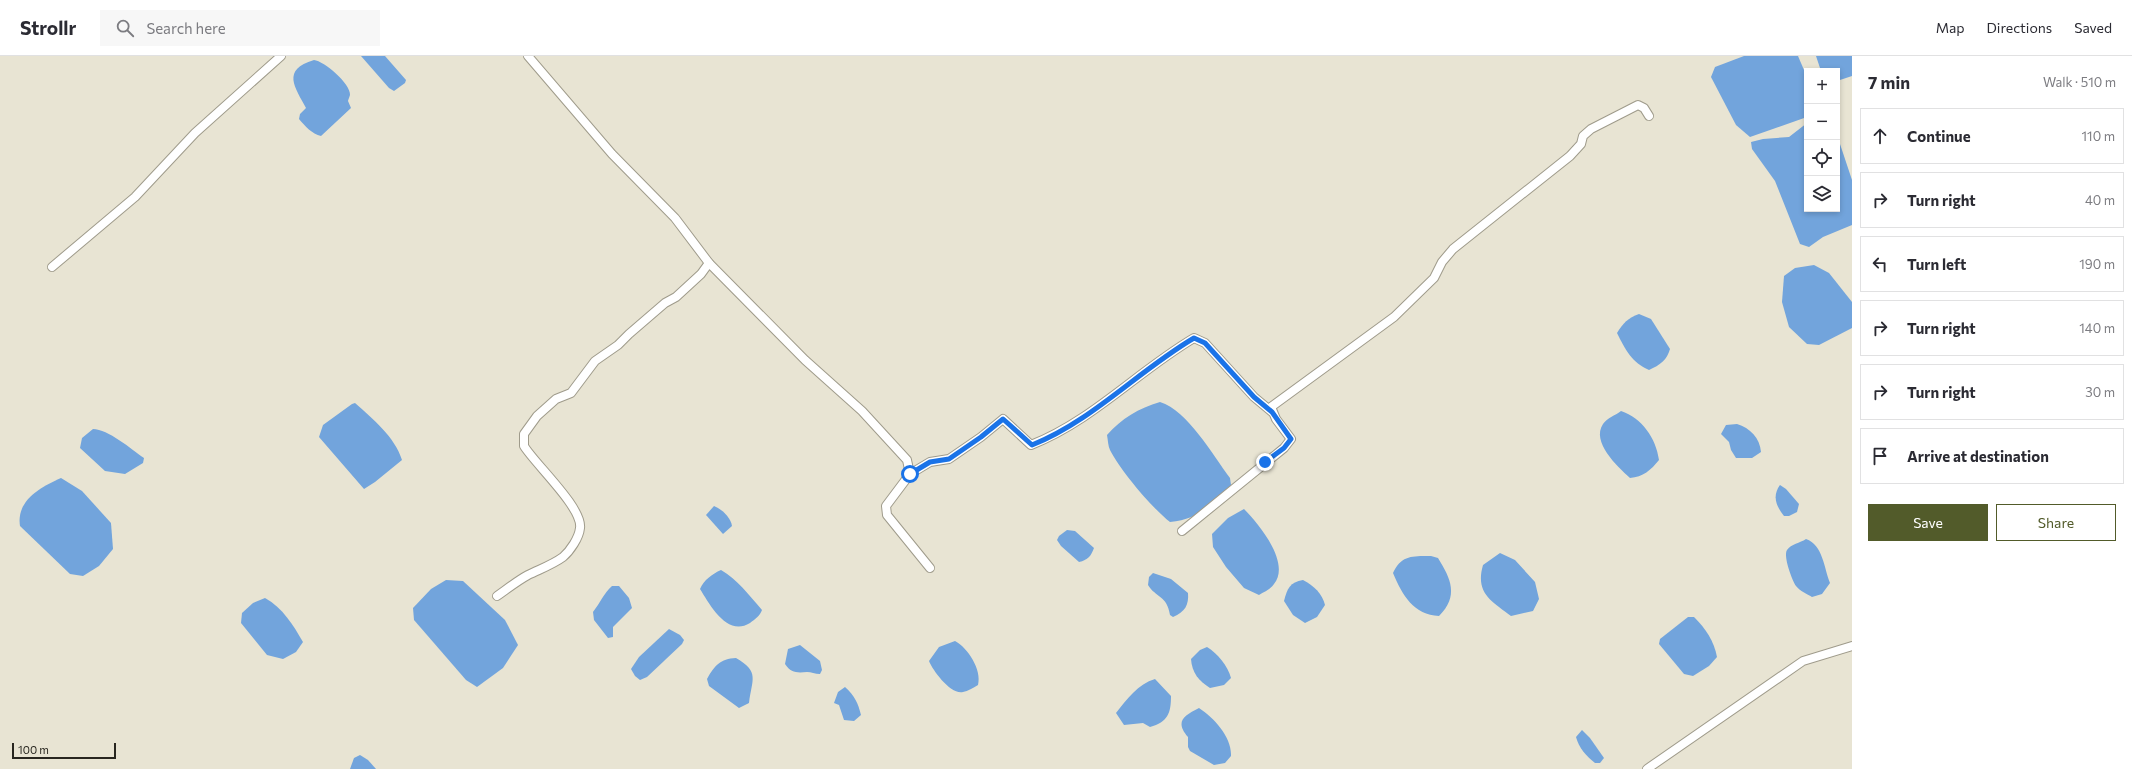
<!DOCTYPE html>
<meta charset="utf-8">
<style>
body{margin:0;font-family:Commissioner,sans-serif;background:#f7f7f7;color:#2b2b33}
.controls{position:absolute;right:12px;top:12px;display:grid;overflow:hidden;border-radius:0px;box-shadow:0 2px 6px #0003}
.controls button{width:36px;height:36px;display:grid;place-items:center;padding:0;border:0;border-bottom:1px solid #e1e1e2;background:#fff;color:#2b2b33;font:20px sans-serif}
.scale{position:absolute;left:12px;bottom:10px;width:104px;box-sizing:border-box;padding-left:4px;border:2px solid #28261f;border-top:0;font-size:11px;line-height:14px;white-space:nowrap;color:#28261f;-webkit-text-stroke:3px #e8e4d3;paint-order:stroke}
.stop{position:absolute;width:12px;height:12px;margin:-9px;border:3px solid #1a73e8;border-radius:50%;background:#fff}
.stop.end{background:#1a73e8;border-color:#fff;box-shadow:0 1px 4px #0008}
.list{margin:0;padding:0;list-style:none}
h2{display:flex;justify-content:space-between;align-items:center;height:52px;margin:0;padding:0 16px;font-size:17px}
h2 small{font-size:13px;font-weight:400;color:#7c7c81}
.list li{display:grid;grid-template-columns:26px 1fr auto;gap:12px;align-items:center;box-sizing:border-box;height:56px;margin:0 8px 8px;padding:0 8px;border:1px solid #e1e1e2;border-radius:0px}
.list b{display:block;font-size:15px;white-space:nowrap}
.list em{font-size:13px;font-style:normal;color:#7c7c81}
.actions{display:flex;gap:8px;padding:12px 16px}
.actions a{flex:1;padding:9px 0;border:1px solid #525b2a;border-radius:0px;text-align:center;font-size:14px;color:#525b2a}
.actions .main{background:#525b2a;color:#fff}
.icon{flex:none;width:22px;height:22px;fill:none;stroke:currentColor;stroke-width:2;stroke-linecap:round;stroke-linejoin:round}
.map{position:relative;flex:none;width:1852px;height:713px;overflow:hidden}
header{display:flex;align-items:center;gap:24px;box-sizing:border-box;height:56px;padding:0 20px;background:#fff;border-bottom:1px solid #e1e1e2}
header strong{font-size:19px}
nav{display:flex;gap:22px;margin-inline-start:auto;font-size:14px}
.search{width:280px;height:36px;background:#f7f7f7;display:flex;align-items:center;gap:10px;box-sizing:border-box;padding:0 14px;border-radius:0px;color:#7c7c81;font-size:15px}
main{display:flex}
aside{flex:1;background:#fff}
.map>svg:first-child{display:block}
.water{fill:#72a4dc}
.lines{fill:none;stroke-linecap:round;stroke-linejoin:round}
.minor-casing{stroke:#9f9b8b;stroke-width:10}
.minor{stroke:#fff;stroke-width:8}
.route{stroke:#1a73e8;stroke-width:5}
</style>
<header>
<strong>Strollr</strong>
<div class="search"><svg class="icon" aria-label="search" viewBox="0 0 24 24"><circle cx="10" cy="10" r="6"/><path d="M15 15l6 6"/></svg>Search here</div>
<nav><a>Map</a><a>Directions</a><a>Saved</a></nav>
</header>
<main>
<div class="map">
<svg width="1852" height="713" viewBox="0 0 1852 713">
<rect width="100%" height="100%" fill="#e8e4d3"/>
<g class="water">
<polygon points="361,0 385,0 406,24 405,27 394,35 389,32"/>
<polygon points="1744,0 1798,0 1807,21 1807,61 1750,81 1736,69 1711,21 1715,11"/>
<polygon points="1816,0 1852,0 1852,20 1837,25 1837,15 1821,15"/>
<path d="M 314,4 C 324,5 351,28 350,39 C 350,39 348,45 348,45 L 351,52 L 321,80 C 312,78 305,70 299,63 L 300,58 L 306,52 C 295,31 281,14 314,4 Z"/>
<polygon points="1807,67 1807,153 1837,153 1837,79 1852,124 1852,169 1823,181 1809,191 1800,188 1775,125 1752,93 1751,86 1763,83 1789,81"/>
<polygon points="1814,209 1829,217 1852,246 1852,272 1819,289 1807,288 1789,271 1782,246 1784,220 1795,212"/>
<path d="M 1639,258 L 1651,263 L 1670,293 C 1667,304 1660,309 1649,314 C 1632,307 1625,293 1617,277 C 1623,267 1628,262 1639,258 Z"/>
<path d="M 1160,346 C 1188,355 1212,398 1230,422 L 1231,429 C 1210,449 1200,463 1170,466 C 1152,452 1120,414 1110,394 C 1108,390 1108,384 1107,379 C 1121,363 1139,352 1160,346 Z"/>
<path d="M 355,347 C 373,363 395,381 402,404 L 375,426 L 364,433 L 319,381 L 323,369 L 352,348 Z"/>
<path d="M 1621,355 C 1642,362 1656,382 1659,404 C 1651,414 1643,421 1630,422 C 1617,410 1591,386 1603,368 C 1607,362 1616,359 1621,355 Z"/>
<path d="M 1737,368 C 1750,372 1760,382 1761,396 L 1752,402 L 1736,402 L 1731,394 L 1729,386 L 1721,378 L 1726,369 Z"/>
<path d="M 93,373 C 108,373 131,393 144,402 L 143,407 L 125,418 L 105,415 L 80,392 L 82,382 Z"/>
<path d="M 61,422 L 82,435 L 111,467 L 113,493 L 99,510 L 83,520 L 70,518 L 20,470 C 16,444 41,431 61,422 Z"/>
<path d="M 1780,429 L 1786,433 L 1799,448 L 1797,456 L 1789,460 L 1784,460 C 1776,450 1772,440 1780,429 Z"/>
<path d="M 714,450 C 722,453 731,462 732,470 L 723,478 L 706,459 Z"/>
<path d="M 1244,453 C 1259,468 1291,507 1274,528 C 1271,533 1264,536 1259,539 L 1244,532 L 1226,511 L 1213,491 L 1212,478 L 1228,462 Z"/>
<path d="M 1067,474 L 1075,475 L 1094,492 C 1091,500 1088,504 1079,506 L 1061,490 L 1057,484 L 1059,480 Z"/>
<path d="M 1806,483 C 1823,489 1824,512 1830,527 L 1822,538 L 1812,541 C 1807,538 1800,535 1796,530 C 1792,524 1783,500 1787,494 C 1791,488 1800,487 1806,483 Z"/>
<path d="M 1500,497 L 1515,504 L 1535,526 L 1539,543 L 1533,555 L 1511,560 C 1491,545 1475,537 1483,509 Z"/>
<path d="M 1431,500 L 1438,502 C 1451,523 1459,540 1439,560 C 1414,559 1402,539 1393,517 C 1401,499 1413,500 1431,500 Z"/>
<path d="M 721,514 C 737,523 749,539 762,554 C 760,560 755,563 750,567 C 727,581 710,549 700,533 C 704,524 712,518 721,514 Z"/>
<path d="M 1153,517 L 1171,523 L 1188,537 C 1189,549 1185,556 1173,561 L 1170,559 C 1167,539 1156,542 1148,529 L 1149,521 Z"/>
<polygon points="446,524 463,525 505,564 518,589 503,612 477,631 466,624 414,564 413,552 431,533"/>
<path d="M 1303,524 C 1314,530 1322,537 1325,549 L 1317,561 L 1305,567 L 1293,559 L 1284,545 C 1287,533 1290,526 1303,524 Z"/>
<path d="M 612,530 L 619,530 L 629,542 L 632,552 L 613,571 L 613,581 L 608,582 L 594,564 L 593,556 C 600,547 604,537 612,530 Z"/>
<path d="M 265,542 C 283,552 293,569 303,586 L 296,596 L 283,603 L 267,599 L 241,567 L 242,557 L 253,547 Z"/>
<path d="M 1688,561 L 1694,561 C 1706,573 1714,585 1717,601 L 1709,610 L 1693,620 L 1684,618 L 1659,588 L 1660,583 Z"/>
<polygon points="669,573 680,579 684,584 682,588 647,621 640,624 635,620 631,613 639,601"/>
<path d="M 955,585 C 968,592 982,614 978,629 C 973,632 968,635 963,636 C 951,639 933,615 929,605 L 939,591 Z"/>
<path d="M 800,589 L 820,605 L 822,614 L 820,618 C 815,618 811,616 807,616 C 797,617 791,617 785,608 L 788,593 Z"/>
<path d="M 1207,591 C 1217,597 1228,610 1231,622 L 1224,629 L 1210,632 C 1199,625 1192,617 1191,603 L 1200,594 Z"/>
<path d="M 736,602 C 760,616 752,623 749,647 L 739,652 L 709,630 L 707,623 C 715,609 720,603 736,602 Z"/>
<path d="M 1155,623 L 1171,640 C 1171,657 1168,666 1150,671 L 1143,667 L 1124,669 L 1116,657 C 1127,643 1138,628 1155,623 Z"/>
<path d="M 845,631 C 855,640 858,647 861,659 L 854,665 L 844,664 L 839,649 L 834,647 L 838,636 Z"/>
<path d="M 1199,652 C 1214,662 1232,681 1231,700 L 1225,707 L 1214,709 L 1190,695 L 1188,691 L 1188,681 C 1175,666 1183,660 1199,652 Z"/>
<path d="M 1582,674 L 1590,682 L 1604,702 L 1600,707 L 1595,707 C 1586,700 1579,692 1576,681 Z"/>
<polygon points="360,699 368,704 376,713 350,713 354,702"/>
</g>
<g class="lines">
<defs>
<g id="minor">
<polyline points="528,0 612,98 675,162 709,207 805,304 862,355 907,404 910,418"/>
<polyline points="52,211 135,141 195,77 281,0"/>
<polyline points="1182,475 1284,392 1291,383 1276,363 1271,351 1394,261 1434,222 1442,206 1453,193 1570,100 1581,88 1583,80 1591,73 1638,49 1644,52 1649,60"/>
<path d="M 930,512 L 887,459 L 886,450 L 910,418 L 930,406 L 949,403 L 981,381 L 1003,363 L 1031,389 C 1092,365 1138,315 1194,282 L 1205,287 L 1254,341 L 1272,356"/>
<path d="M 497,540 C 507,533 517,525 528,519 C 540,513 552,509 563,501 C 570,495 579,482 580,472 C 583,452 535,408 524,390 L 524,378 L 537,360 L 556,343 L 571,337 L 595,305 L 618,289 L 629,278 L 665,247 L 676,241 L 701,218 L 709,207"/>
<polyline points="1647,713 1803,605 1852,590"/>
</g>
</defs>
<use href="#minor" class="minor-casing"/>
<use href="#minor" class="minor"/>
</g>
<g class="lines">
<path class="route" d="M 910,418 L 930,406 L 949,403 L 981,381 L 1003,363 L 1032,389 C 1092,365 1138,315 1194,282 L 1205,287 L 1254,341 L 1272,356 L 1291,383 L 1284,392 L 1265,406"/>
</g>
</svg>
<div class="controls">
<button>+</button>
<button>−</button>
<button><svg class="icon" aria-label="locate" viewBox="0 0 24 24"><circle cx="12" cy="12" r="6"/><path d="M12 2v4M12 18v4M2 12h4M18 12h4"/></svg></button>
<button><svg class="icon" aria-label="layers" viewBox="0 0 24 24"><path d="M12 4l9 5-9 5-9-5zM3 14l9 5 9-5"/></svg></button>
</div>
<div class="scale">100 m</div>
<div class="stop" style="left:910px;top:418px"></div>
<div class="stop end" style="left:1265px;top:406px"></div>
</div>
<aside>
<h2>7 min<small>Walk · 510 m</small></h2>
<ul class="list">
<li><svg class="icon" aria-label="ahead" viewBox="0 0 24 24"><path d="M12 20V5M6 11l6-6 6 6"/></svg><div><b>Continue</b></div><em>110 m</em></li>
<li><svg class="icon" aria-label="right" viewBox="0 0 24 24"><path d="M7 20v-9h11M14 6l5 5-5 5"/></svg><div><b>Turn right</b></div><em>40 m</em></li>
<li><svg class="icon" aria-label="left" viewBox="0 0 24 24"><path d="M17 20v-9H6M10 6l-5 5 5 5"/></svg><div><b>Turn left</b></div><em>190 m</em></li>
<li><svg class="icon" aria-label="right" viewBox="0 0 24 24"><path d="M7 20v-9h11M14 6l5 5-5 5"/></svg><div><b>Turn right</b></div><em>140 m</em></li>
<li><svg class="icon" aria-label="right" viewBox="0 0 24 24"><path d="M7 20v-9h11M14 6l5 5-5 5"/></svg><div><b>Turn right</b></div><em>30 m</em></li>
<li><svg class="icon" aria-label="arrive" viewBox="0 0 24 24"><path d="M6 21V4h12l-3 4 3 4H6"/></svg><div><b>Arrive at destination</b></div></li>
</ul>
<div class="actions"><a class="main">Save</a><a>Share</a></div>
</aside>
</main>
